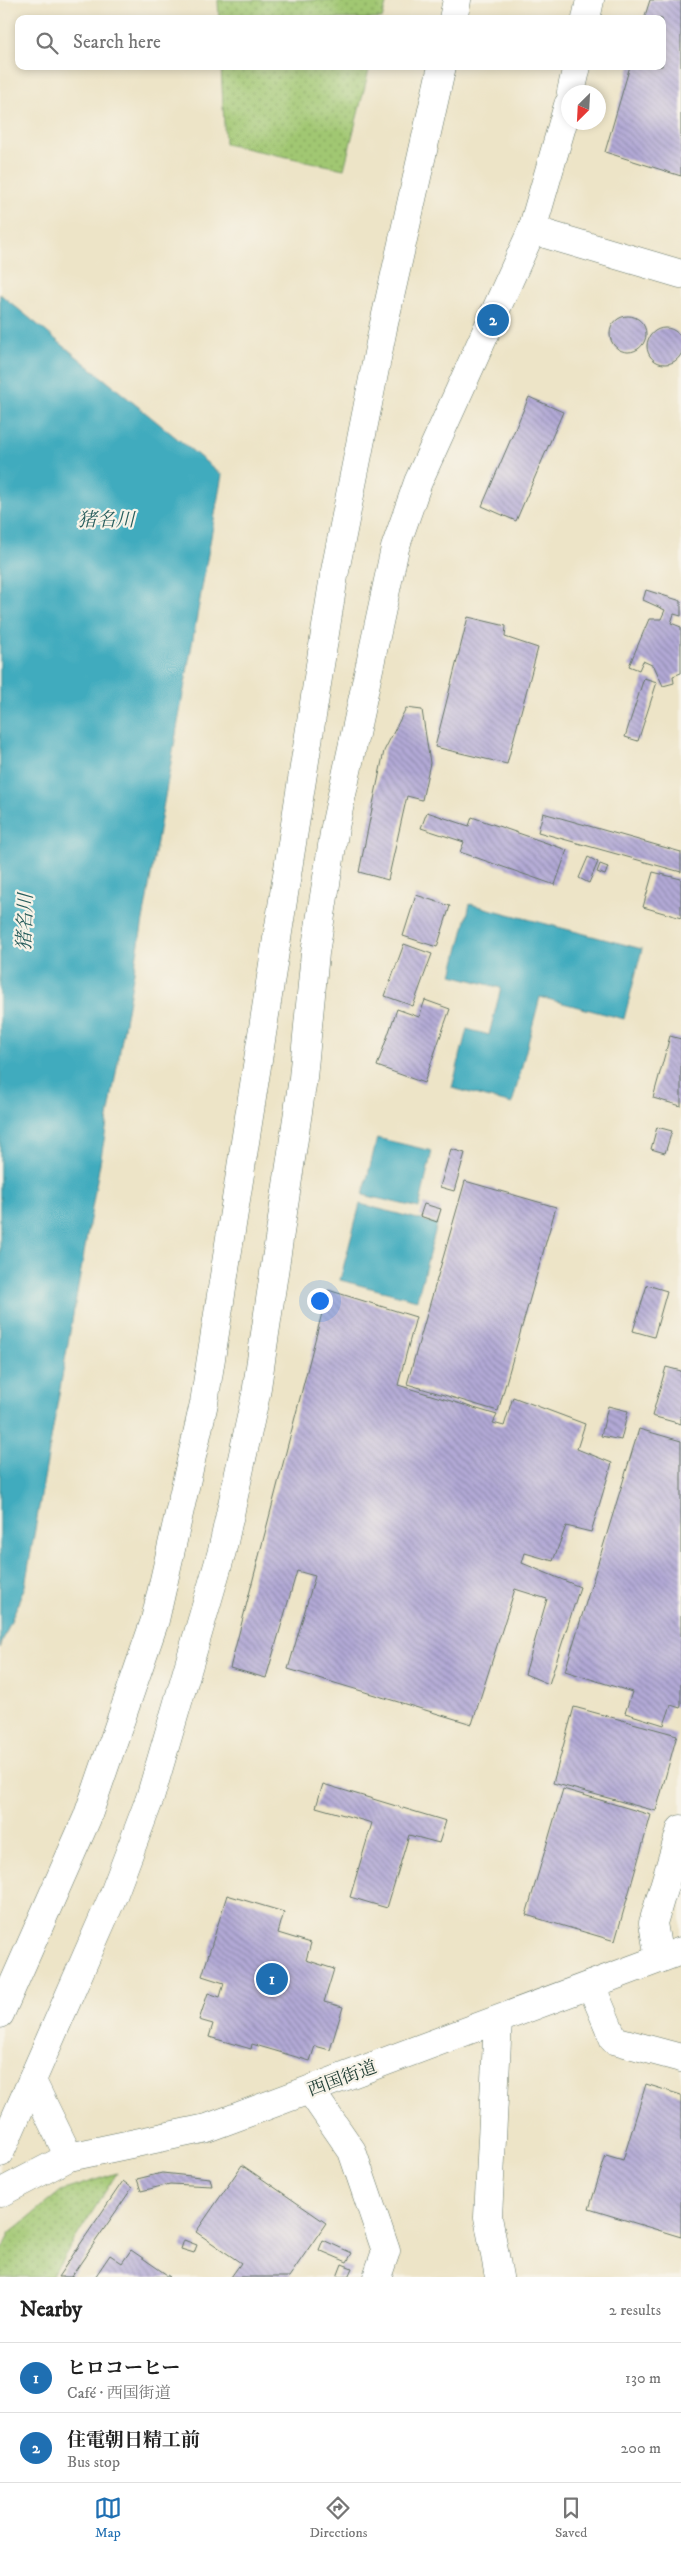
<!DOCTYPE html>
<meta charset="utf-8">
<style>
body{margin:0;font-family:"IM FELL DW Pica","Noto Serif JP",serif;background:#f6f6f6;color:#222}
.compass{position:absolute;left:561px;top:85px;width:45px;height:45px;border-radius:50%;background:#fff;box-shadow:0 2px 8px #0003;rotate:204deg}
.you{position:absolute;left:319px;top:1300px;width:18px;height:18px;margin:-12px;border:4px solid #fff;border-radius:50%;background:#1a73e8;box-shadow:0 0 0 8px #1a73e833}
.badge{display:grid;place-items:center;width:32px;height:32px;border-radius:50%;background:#1f6fb2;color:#fff;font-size:16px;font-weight:700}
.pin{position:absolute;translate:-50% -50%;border:2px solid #fff;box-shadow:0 1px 5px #0006}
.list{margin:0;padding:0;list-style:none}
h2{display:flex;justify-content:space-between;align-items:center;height:65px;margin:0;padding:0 20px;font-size:21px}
h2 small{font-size:16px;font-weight:400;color:#767676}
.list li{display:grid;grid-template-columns:32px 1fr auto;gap:15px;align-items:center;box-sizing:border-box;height:70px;padding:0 20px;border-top:1px solid #e0e0e0}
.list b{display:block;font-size:19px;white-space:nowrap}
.list p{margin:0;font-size:16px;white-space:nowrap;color:#767676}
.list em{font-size:16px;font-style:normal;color:#767676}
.icon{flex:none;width:28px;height:28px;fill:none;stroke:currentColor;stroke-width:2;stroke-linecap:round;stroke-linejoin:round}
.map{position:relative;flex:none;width:681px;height:2277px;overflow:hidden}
.search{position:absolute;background:#fff;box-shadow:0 2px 8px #0003;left:15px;right:15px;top:15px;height:55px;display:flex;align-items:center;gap:12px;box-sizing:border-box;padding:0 18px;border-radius:10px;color:#767676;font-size:19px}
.sheet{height:205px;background:#fff}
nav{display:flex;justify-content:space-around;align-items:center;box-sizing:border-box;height:70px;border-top:1px solid #e0e0e0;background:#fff;font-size:14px;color:#767676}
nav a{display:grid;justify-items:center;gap:2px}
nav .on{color:#1f6fb2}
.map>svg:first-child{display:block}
.grass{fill:url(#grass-dots);stroke:#608253}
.water{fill:#3fabbe;stroke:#2f7479}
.building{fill:url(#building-back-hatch)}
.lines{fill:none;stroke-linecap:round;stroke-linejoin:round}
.minor-casing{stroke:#677767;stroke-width:29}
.minor{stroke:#fff;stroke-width:28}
.labels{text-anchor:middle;stroke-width:4.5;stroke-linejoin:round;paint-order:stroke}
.street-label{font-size:18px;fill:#1f3d34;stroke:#f7f3e8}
.water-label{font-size:19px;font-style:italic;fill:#295e5d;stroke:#f7f3e8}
</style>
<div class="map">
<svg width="681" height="2277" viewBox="0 0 681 2277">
<defs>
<pattern id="grass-dots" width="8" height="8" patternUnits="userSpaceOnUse" patternTransform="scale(1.25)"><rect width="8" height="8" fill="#a1c772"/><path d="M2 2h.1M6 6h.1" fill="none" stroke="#83a35e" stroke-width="1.8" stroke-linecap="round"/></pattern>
<pattern id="building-back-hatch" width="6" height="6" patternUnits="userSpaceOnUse" patternTransform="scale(1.25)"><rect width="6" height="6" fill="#b2a9d6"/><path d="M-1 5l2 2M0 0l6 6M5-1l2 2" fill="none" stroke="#908bae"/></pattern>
</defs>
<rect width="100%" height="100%" fill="#f7f3e8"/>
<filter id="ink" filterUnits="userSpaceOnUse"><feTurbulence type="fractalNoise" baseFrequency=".02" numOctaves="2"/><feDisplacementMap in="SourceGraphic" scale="10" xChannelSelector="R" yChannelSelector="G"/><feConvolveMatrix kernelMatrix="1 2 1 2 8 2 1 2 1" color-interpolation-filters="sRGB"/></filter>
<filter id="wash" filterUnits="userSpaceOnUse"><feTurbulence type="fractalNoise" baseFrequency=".0096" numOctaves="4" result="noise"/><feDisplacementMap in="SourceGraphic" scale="20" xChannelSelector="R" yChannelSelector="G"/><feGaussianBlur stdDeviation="1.12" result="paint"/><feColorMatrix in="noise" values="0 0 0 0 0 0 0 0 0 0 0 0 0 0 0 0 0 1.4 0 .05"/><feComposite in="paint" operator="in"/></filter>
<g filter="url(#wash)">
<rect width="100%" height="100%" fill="#ede4c7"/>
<g class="grass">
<polygon points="218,0 387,0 382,19 219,19"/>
<polygon points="221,66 370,66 344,169 225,144"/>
<polygon points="117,2173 51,2277 0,2277 0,2252 10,2233 61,2191"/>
</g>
<g class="water">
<polygon points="0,294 222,475 25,1586 0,1648"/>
<polygon points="470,904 642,949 624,1019 540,997 512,1104 452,1088 467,1029 489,1035 501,988 452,975"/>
<polygon points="377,1138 432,1151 419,1208 363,1195"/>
<polygon points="360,1204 437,1224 417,1300 340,1280"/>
</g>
<g id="blocks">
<g class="building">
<polygon points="650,0 681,0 681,176 605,152 630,66 662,66 662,19 644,19"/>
<circle cx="628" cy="334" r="18"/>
<circle cx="665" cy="346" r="18"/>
<polygon points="529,397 563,412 516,521 482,506"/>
<polygon points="646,590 681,601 681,616 674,614 671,623 681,627 681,673 673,676 674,683 663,686 654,666 643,661 639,670 629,666 649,619 661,619 665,610 643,600"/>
<polygon points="468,617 506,626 505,637 538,648 507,764 435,747"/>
<polygon points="644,678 657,682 638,741 625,737"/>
<polygon points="406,708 422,710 430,763 422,800 407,796 388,880 359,872 384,751"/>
<polygon points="427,812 469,826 472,817 567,850 555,885 460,852 464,842 421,828"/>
<polygon points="543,813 681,852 681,872 538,832"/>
<polygon points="588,857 598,862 589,883 579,878"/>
<polygon points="600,864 608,867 605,875 597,872"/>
<polygon points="653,872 681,879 681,918 643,907"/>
<polygon points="416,895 450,906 437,947 403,936"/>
<polygon points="404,944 432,954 413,1006 385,996"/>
<polygon points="425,1000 450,1009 424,1083 377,1066 397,1009 419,1017"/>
<polygon points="670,1036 681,1039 681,1106 653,1098"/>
<polygon points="657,1127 672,1131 665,1153 651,1149"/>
<polygon points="451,1149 465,1153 454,1191 440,1187"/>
<polygon points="465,1181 556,1207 498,1411 407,1384"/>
<polygon points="424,1204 441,1209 437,1222 420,1216"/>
<polygon points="647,1285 667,1291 654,1337 633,1331"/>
<polygon points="328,1290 416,1317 398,1385 497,1415 493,1423 504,1426 513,1397 585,1424 577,1449 612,1463 591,1532 566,1526 553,1561 525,1553 522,1563 580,1587 549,1684 525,1674 547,1599 515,1589 472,1724 288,1669 315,1576 297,1571 266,1678 230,1668"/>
<polygon points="666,1367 681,1371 681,1424 652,1416"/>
<polygon points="608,1406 628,1411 621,1440 601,1436"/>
<polygon points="639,1429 681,1441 681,1706 680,1708 671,1705 664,1725 625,1713 632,1692 565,1671"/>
<polygon points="574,1707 677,1735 656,1811 553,1783"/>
<polygon points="323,1784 446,1821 439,1843 409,1835 387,1908 350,1897 372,1823 316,1807"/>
<polygon points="563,1789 651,1815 615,1941 526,1915"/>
<polygon points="227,1895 284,1912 278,1933 311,1943 306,1960 334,1969 324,2002 343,2007 330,2050 315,2046 310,2061 252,2044 251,2049 209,2037 213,2024 199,2020 208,1993 220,1997 224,1983 202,1976"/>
<polygon points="646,2084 681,2095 681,2237 589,2209 606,2155 623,2160"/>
<polygon points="242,2165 326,2223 289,2277 231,2277 241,2263 196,2232"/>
<polygon points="162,2173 210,2178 212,2186 170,2184 141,2191 137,2179"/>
<polygon points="123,2181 132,2188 71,2277 58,2277"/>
<polygon points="184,2240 197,2245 194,2253 181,2249"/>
<polygon points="323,2240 352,2253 347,2262 319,2250"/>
<polygon points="131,2250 170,2277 95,2277 110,2255 122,2263"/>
<polygon points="342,2264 352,2268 348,2277 337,2277"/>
</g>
</g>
</g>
<g filter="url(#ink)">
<use href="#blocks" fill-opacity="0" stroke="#677767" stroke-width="1"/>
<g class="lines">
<defs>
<g id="minor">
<polyline points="453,19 457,0"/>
<polyline points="586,19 590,0"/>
<polyline points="571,92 577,66"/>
<polyline points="532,230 681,274"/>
<polyline points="659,1959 653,1923 681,1829"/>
<polyline points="591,1985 614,2040 681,2058"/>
<polyline points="0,2014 87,1818 155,1620 204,1403 334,576 383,328 442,66"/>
<polyline points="498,2021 488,2217 499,2277"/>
<polyline points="32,2081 69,2157"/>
<polyline points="310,2090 352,2151 386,2251 377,2277"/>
<polyline points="0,2153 113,1896 150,1798 222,1551 256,1394 303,1078 315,953 335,827 395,548 418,482 532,230 568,105"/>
<polyline points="0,2193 69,2157 207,2128 681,1951"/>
</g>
</defs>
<use href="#minor" class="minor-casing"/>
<use href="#minor" class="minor"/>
</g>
</g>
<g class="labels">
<g class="street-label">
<text transform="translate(342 2078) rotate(-20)" y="6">西国街道</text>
</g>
<g class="water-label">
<text x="106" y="526">猪名川</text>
<text transform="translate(24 922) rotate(-88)" y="7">猪名川</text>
</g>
</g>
</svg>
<svg class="compass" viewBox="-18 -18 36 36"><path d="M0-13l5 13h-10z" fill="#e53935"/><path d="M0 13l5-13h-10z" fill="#767676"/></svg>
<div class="you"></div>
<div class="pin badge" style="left:272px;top:1979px">1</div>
<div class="pin badge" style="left:493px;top:320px">2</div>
<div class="search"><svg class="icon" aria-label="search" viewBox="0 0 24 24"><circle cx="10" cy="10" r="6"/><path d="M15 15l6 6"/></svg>Search here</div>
</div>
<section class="sheet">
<h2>Nearby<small>2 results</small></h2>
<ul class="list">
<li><span class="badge">1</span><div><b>ヒロコーヒー</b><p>Café · 西国街道</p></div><em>130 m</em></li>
<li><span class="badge">2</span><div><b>住電朝日精工前</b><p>Bus stop</p></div><em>200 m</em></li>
</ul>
</section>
<nav>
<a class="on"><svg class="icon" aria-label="map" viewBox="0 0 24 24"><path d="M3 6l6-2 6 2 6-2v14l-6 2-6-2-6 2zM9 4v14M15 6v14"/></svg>Map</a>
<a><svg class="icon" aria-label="directions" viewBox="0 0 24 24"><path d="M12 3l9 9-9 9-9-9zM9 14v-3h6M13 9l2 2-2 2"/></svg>Directions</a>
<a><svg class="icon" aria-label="saved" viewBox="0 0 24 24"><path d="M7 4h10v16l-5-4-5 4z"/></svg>Saved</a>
</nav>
